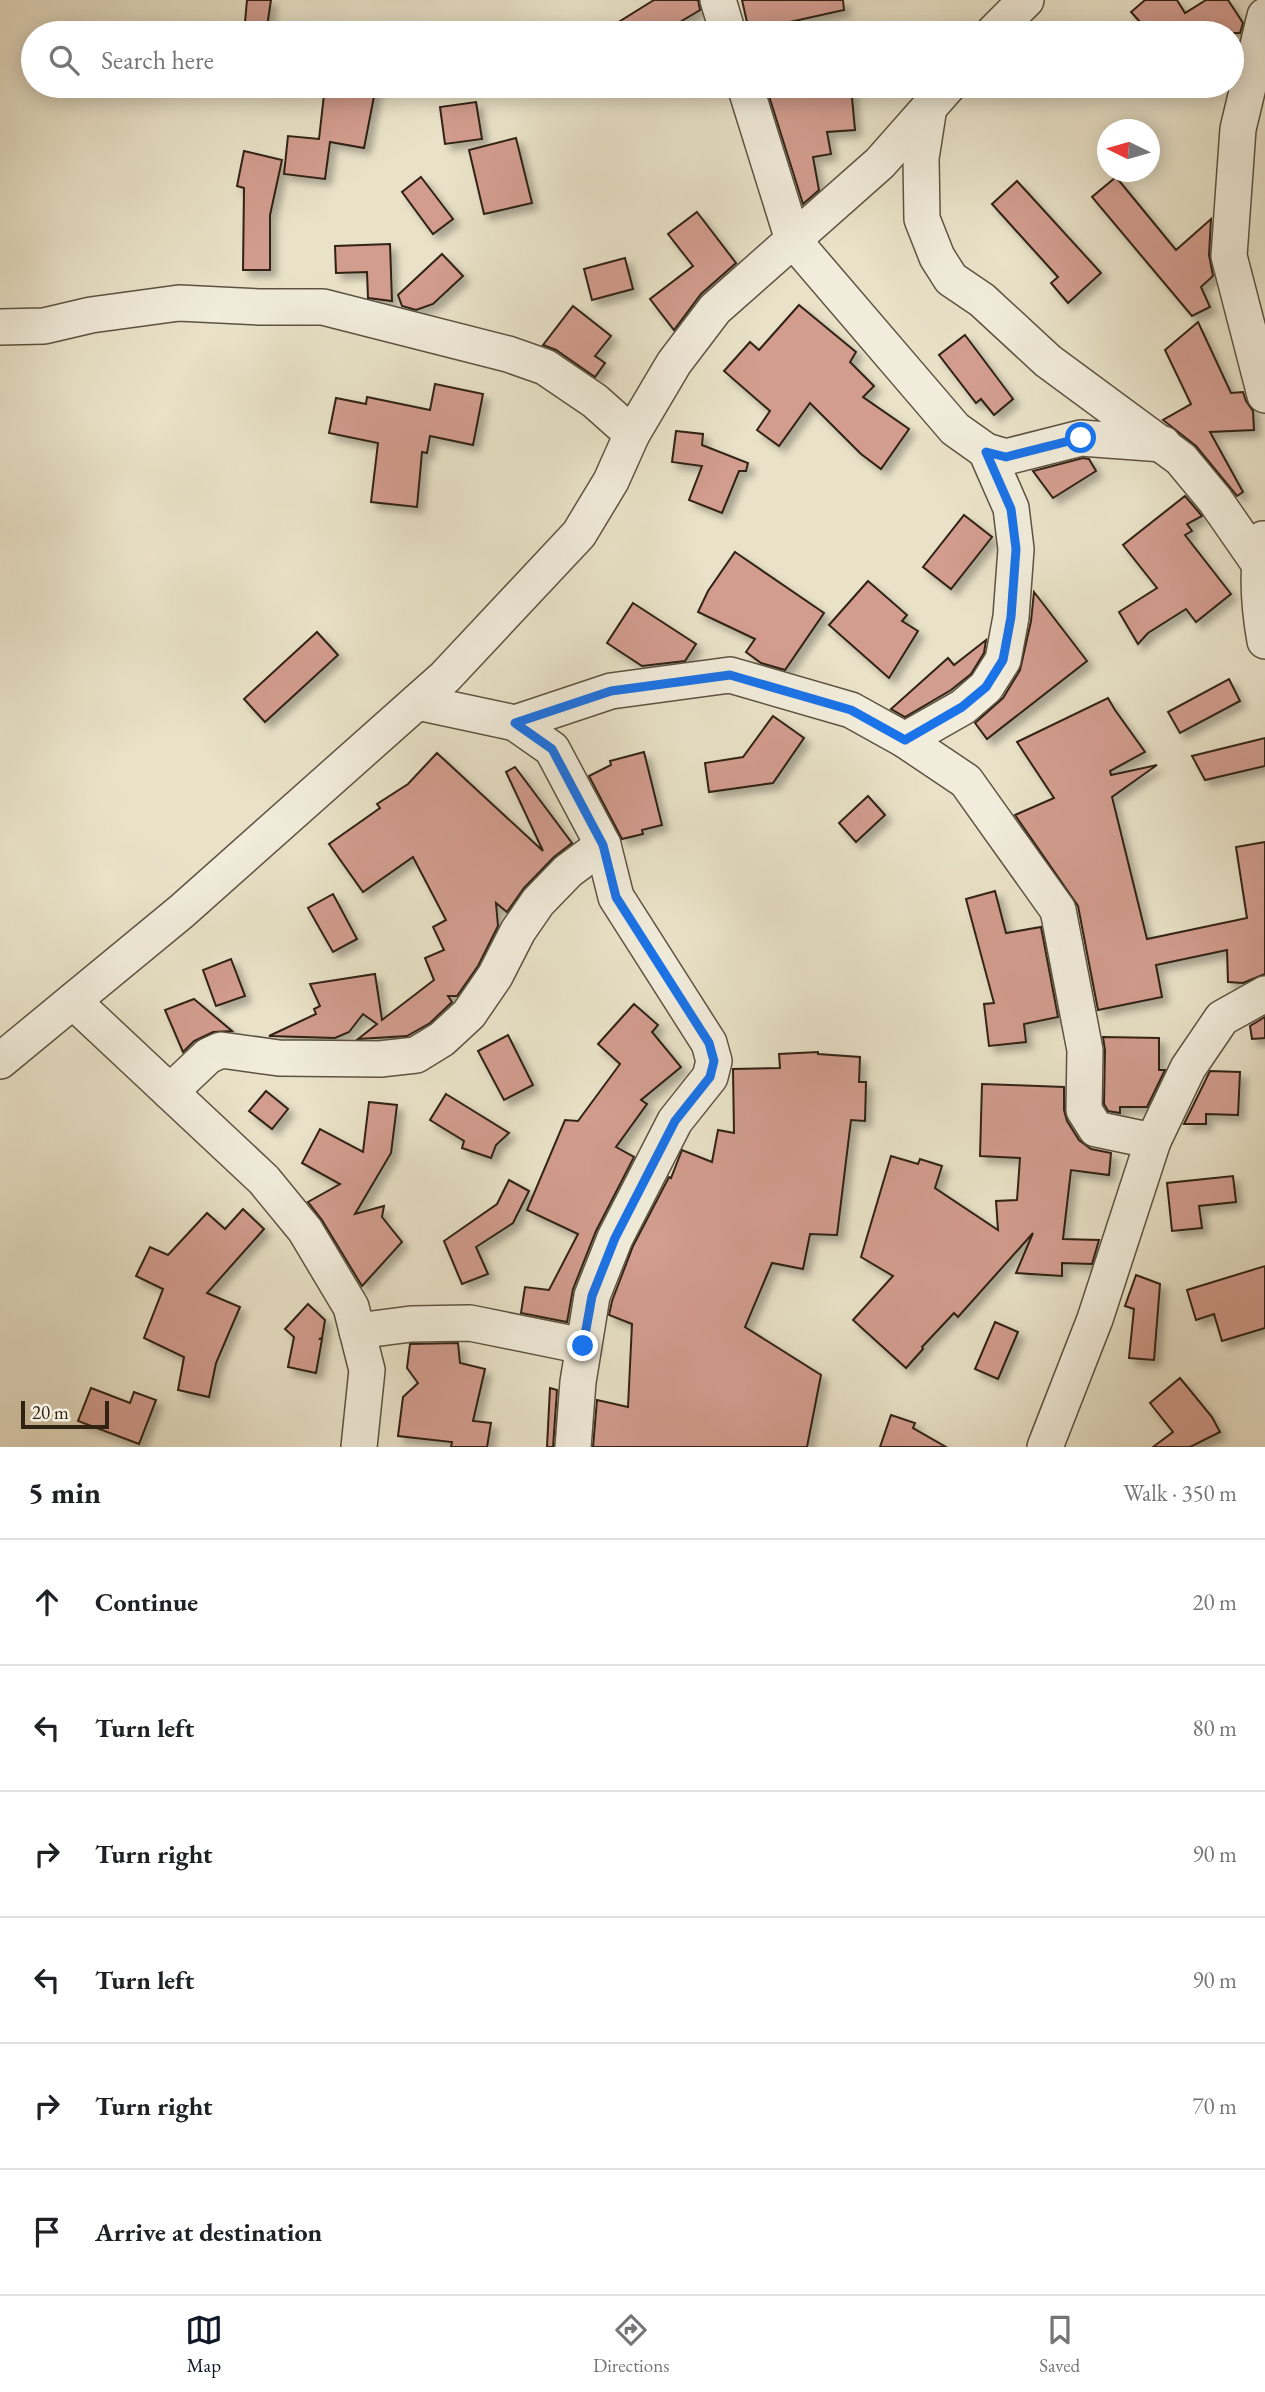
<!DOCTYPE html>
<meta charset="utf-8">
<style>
body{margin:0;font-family:"EB Garamond",serif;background:#f6f6f6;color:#202124}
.compass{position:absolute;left:1097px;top:119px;width:63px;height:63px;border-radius:50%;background:#fff;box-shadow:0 4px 18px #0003;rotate:275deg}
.scale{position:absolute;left:21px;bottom:18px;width:88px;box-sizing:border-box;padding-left:7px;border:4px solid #302314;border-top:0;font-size:19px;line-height:24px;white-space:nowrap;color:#302314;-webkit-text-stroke:5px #f1ecdb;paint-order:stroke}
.stop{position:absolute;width:21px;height:21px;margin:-16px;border:5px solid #1a73e8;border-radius:50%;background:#fff}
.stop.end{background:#1a73e8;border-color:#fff;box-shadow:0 2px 7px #0008}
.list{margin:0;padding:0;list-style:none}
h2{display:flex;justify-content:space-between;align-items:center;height:91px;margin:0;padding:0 28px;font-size:30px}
h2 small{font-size:23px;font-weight:400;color:#757577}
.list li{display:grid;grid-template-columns:46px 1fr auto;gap:21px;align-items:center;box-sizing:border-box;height:126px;padding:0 28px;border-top:2px solid #e0e0e0}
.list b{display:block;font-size:26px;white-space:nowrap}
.list em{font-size:23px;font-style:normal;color:#757577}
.icon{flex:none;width:38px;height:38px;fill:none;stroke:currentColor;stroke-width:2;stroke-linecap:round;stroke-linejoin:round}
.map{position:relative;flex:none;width:1265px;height:1447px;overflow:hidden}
.search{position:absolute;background:#fff;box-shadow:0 4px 18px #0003;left:21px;right:21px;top:21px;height:77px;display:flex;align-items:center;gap:18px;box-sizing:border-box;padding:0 24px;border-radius:38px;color:#757577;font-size:26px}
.sheet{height:847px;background:#fff}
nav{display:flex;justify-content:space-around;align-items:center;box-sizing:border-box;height:98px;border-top:2px solid #e0e0e0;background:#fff;font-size:19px;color:#757577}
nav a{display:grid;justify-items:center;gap:4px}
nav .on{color:#111827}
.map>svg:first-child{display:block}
.building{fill:#d29c8e;stroke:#302314;stroke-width:2;filter:url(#shadow)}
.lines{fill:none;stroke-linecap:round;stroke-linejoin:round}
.street-casing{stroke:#5e5341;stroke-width:38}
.street{stroke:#f1ecdb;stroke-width:35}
.route{stroke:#1a73e8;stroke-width:9}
</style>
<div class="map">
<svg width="1265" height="1447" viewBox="0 0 1265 1447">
<defs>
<filter id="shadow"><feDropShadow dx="6" dy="6" stdDeviation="3.5" flood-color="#0004"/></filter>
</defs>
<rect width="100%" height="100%" fill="#e9e2c8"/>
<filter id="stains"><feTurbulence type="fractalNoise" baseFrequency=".00286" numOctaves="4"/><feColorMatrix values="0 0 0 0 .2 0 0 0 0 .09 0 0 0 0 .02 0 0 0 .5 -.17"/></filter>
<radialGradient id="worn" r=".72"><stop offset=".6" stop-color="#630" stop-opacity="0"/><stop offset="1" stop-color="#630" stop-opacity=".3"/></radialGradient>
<g class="building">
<polygon points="247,0 271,0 266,33 244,33"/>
<polygon points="654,0 698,0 700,10 675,25 681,33 601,33"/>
<polygon points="742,0 843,0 844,10 749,31"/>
<polygon points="1145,0 1177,0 1185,13 1206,0 1228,0 1243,23 1240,33 1150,33 1131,12"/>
<polygon points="325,86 376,86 364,148 330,142 325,179 284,174 288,136 319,139"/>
<polygon points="851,87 855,130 827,132 831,154 813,157 819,190 803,204 769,96 825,92 824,90"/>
<polygon points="476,102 482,139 445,144 440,107"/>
<polygon points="516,138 532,203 484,214 469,150"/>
<polygon points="244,151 282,160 270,215 270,270 243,270 244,188 237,186"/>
<polygon points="421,177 453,219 433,234 402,192"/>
<polygon points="1116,177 1176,250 1211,219 1209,255 1213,276 1201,287 1210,307 1192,316 1092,197"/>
<polygon points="1017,181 1101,273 1068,303 1051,283 1058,277 992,204"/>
<polygon points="697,212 736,263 701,294 674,330 650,299 693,266 668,234"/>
<polygon points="390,244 392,301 368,298 367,272 336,273 335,246"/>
<polygon points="442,254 463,276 433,304 416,310 402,306 398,295"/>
<polygon points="625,258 633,289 592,300 584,269"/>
<polygon points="799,305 856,352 850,362 874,386 863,397 909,429 881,469 861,454 810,403 779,446 757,430 770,411 724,371 750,342 759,350"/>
<polygon points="573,306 611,336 595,356 605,363 595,377 556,350 543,345"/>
<polygon points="1198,322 1231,393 1243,392 1246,401 1253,411 1254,430 1210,432 1243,492 1237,496 1196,446 1163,420 1191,404 1165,350"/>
<polygon points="965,335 1013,399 994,415 981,399 976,403 939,355"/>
<polygon points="435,384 483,394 473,445 430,436 427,453 422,452 417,507 371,502 378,443 329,433 336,398 366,404 367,397 430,410"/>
<polygon points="676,431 703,434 702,445 748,463 746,471 739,471 722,513 689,500 702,466 672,462"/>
<polygon points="1083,458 1089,459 1096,471 1053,498 1033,471"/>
<polygon points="1185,496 1202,516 1187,524 1192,531 1185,535 1231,594 1196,622 1186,609 1148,633 1138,644 1119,612 1157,588 1123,545"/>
<polygon points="964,515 992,537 951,589 923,567"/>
<polygon points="735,552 824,613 785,670 761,663 746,652 755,639 698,612 708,591"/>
<polygon points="868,581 907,615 902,621 918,631 889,678 829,625"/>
<polygon points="1034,592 1087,661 987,739 975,723 1003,698 1020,670 1031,621"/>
<polygon points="633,603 696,644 685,661 642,666 607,643"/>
<polygon points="317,632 338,655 265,722 244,699"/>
<polygon points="986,640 984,653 971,674 951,690 905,717 891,709 948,658 954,665"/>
<polygon points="1229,679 1240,701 1180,733 1168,712"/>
<polygon points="1108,698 1115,710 1145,752 1110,771 1111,775 1157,765 1112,797 1147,939 1247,918 1236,847 1265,842 1265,974 1243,983 1228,982 1227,950 1156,965 1162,997 1098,1010 1078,906 1015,815 1054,798 1017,742"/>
<polygon points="773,716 804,738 773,783 709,792 705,763 743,757"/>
<polygon points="1265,738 1265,766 1205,780 1192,756"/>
<polygon points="644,752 662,825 642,830 643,834 622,839 589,776 611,765 610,761"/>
<polygon points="437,753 543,851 506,772 515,767 572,843 554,857 524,888 507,912 496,903 498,926 478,966 457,996 448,996 452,1002 430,1023 407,1036 358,1039 377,1024 363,1014 349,1032 335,1038 269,1036 316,1014 314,1009 320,1006 310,984 375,974 382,1020 434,980 425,958 444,950 433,927 446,920 413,857 363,892 329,844 380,808 377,804 408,784"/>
<polygon points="868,796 885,815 856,842 839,823"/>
<polygon points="995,891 1006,933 1041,927 1058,1017 1024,1024 1026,1042 989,1046 984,1004 994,1003 966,899"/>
<polygon points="333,894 357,939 333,952 308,908"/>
<polygon points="231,959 245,996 216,1006 203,970"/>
<polygon points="194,999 232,1031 213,1032 194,1041 183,1052 165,1010"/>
<polygon points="634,1004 658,1025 652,1032 681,1067 641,1100 647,1104 616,1147 634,1157 596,1231 573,1289 567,1322 521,1313 525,1287 549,1290 578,1234 527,1210 565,1120 578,1121 620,1064 598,1044"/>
<polygon points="1265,1017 1265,1038 1252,1039 1250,1026"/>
<polygon points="508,1035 533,1085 504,1100 478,1051"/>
<polygon points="1103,1037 1159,1038 1159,1070 1165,1070 1147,1107 1120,1107 1120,1113 1108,1111 1104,1104 1105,1050"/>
<polygon points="818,1052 818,1054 860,1057 859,1082 866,1082 865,1121 851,1120 837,1235 810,1234 803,1269 772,1263 745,1327 821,1375 807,1447 593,1447 597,1400 628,1407 632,1324 609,1315 612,1301 633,1246 669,1177 671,1178 682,1150 712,1162 718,1130 734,1133 733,1069 780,1068 779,1054"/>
<polygon points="1210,1071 1240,1072 1238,1115 1206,1114 1206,1124 1184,1124"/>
<polygon points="982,1084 1064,1087 1064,1110 1067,1121 1079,1140 1091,1149 1111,1153 1109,1175 1071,1170 1063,1239 1099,1240 1092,1264 1062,1263 1062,1276 1016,1273 1033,1233 958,1317 954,1313 922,1347 923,1349 906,1368 853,1320 893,1276 861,1257 891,1156 918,1164 920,1159 942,1166 935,1188 998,1230 996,1201 1017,1200 1020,1158 980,1156"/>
<polygon points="266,1091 288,1109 272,1129 249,1111"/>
<polygon points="446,1094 509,1133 496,1145 491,1158 462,1148 464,1141 430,1120"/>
<polygon points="369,1102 397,1105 391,1153 355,1214 384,1206 382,1217 402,1242 362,1286 322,1220 308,1202 340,1184 302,1163 320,1129 363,1152"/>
<polygon points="1233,1176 1236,1202 1199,1206 1202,1228 1172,1231 1167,1183"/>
<polygon points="509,1180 529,1191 513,1223 476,1247 488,1274 462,1284 444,1241 497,1204"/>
<polygon points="243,1209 264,1229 207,1293 240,1307 216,1363 209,1397 178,1390 184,1357 144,1338 163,1289 136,1276 150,1247 168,1255 207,1213 225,1229"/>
<polygon points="1265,1266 1265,1328 1222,1341 1214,1314 1196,1320 1187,1290"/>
<polygon points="1136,1275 1160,1284 1154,1360 1129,1358 1134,1309 1125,1306"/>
<polygon points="308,1304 325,1320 322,1338 319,1339 322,1339 316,1373 288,1367 294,1337 285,1329"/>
<polygon points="995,1322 1018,1332 998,1379 975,1369"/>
<polygon points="458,1343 460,1363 485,1369 473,1421 491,1423 487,1447 451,1447 452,1442 398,1436 403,1397 418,1383 407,1368 410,1344"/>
<polygon points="1180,1378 1212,1417 1220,1432 1190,1447 1153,1447 1173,1432 1150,1403"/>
<polygon points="91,1388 130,1403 134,1392 156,1400 139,1444 78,1421"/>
<polygon points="550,1388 557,1390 553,1447 547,1447"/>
<polygon points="891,1415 915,1423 913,1428 946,1447 880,1447"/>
</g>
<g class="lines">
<defs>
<g id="street">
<polyline points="718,0 728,33"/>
<polyline points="1265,16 1238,129 1229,256 1265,395"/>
<polyline points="993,33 1026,0"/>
<polyline points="745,86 793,240 955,429 986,451 1006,457 1081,438 1163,444"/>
<polyline points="929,107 921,158 922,219 937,257 951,279 982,300 1048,361 1181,459 1215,500 1258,562"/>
<polyline points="0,327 44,326 91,315 179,303 259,307 323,307 508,354 545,367 595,401 632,434"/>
<path d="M 1263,539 C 1256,573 1259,607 1265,641"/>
<polyline points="417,702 515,723 552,749 603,845 616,897 709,1043 714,1061 710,1077 675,1121 615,1238 592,1296 578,1382 573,1447"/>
<polyline points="515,723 611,691 730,675 851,710 905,740 966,781 1058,910 1085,1050 1084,1110 1096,1129 1153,1141"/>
<polyline points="905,740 963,707 986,687 1003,660 1011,617 1016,549 1011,508 986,451"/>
<polyline points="73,1001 264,1180 305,1230 351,1307 367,1370 359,1447"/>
<polyline points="0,1061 182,911 445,677 579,534 611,481 632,434 674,363 715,309 880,163 948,86"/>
<polyline points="170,1092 208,1056 221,1050 279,1058 380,1059 416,1055 442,1039 469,1014 495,976 518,931 538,902 568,871 603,845"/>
<polyline points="357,1331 411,1324 470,1323 583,1346"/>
<polyline points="1045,1447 1095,1319 1153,1141 1188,1068 1222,1018 1265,994"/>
</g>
</defs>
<use href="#street" class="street-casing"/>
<use href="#street" class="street"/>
</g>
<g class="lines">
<polyline class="route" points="583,1346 592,1296 615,1238 675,1121 710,1077 714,1061 709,1043 616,897 603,845 552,749 515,723 611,691 730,675 851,710 905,740 962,707 986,687 1003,660 1011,617 1016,549 1011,509 986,452 1006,457 1081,438"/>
</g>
<rect width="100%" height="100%" filter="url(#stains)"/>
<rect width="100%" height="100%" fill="url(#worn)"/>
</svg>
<svg class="compass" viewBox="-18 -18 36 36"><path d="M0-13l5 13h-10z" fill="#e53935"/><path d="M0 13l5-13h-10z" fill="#757577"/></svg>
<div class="scale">20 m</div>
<div class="stop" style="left:1081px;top:438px"></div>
<div class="stop end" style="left:583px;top:1346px"></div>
<div class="search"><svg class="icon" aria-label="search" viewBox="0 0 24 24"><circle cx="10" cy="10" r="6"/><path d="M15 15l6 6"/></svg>Search here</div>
</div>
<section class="sheet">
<h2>5 min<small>Walk · 350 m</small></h2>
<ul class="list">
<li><svg class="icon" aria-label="ahead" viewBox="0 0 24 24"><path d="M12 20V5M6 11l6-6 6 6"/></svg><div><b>Continue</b></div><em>20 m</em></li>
<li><svg class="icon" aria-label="left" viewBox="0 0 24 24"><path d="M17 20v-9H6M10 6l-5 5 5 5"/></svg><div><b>Turn left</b></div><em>80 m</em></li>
<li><svg class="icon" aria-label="right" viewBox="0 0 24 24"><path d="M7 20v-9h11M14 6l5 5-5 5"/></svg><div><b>Turn right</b></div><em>90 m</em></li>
<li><svg class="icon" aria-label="left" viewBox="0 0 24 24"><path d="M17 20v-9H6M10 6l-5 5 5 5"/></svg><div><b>Turn left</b></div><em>90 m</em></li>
<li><svg class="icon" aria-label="right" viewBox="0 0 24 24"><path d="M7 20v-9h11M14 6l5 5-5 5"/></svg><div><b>Turn right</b></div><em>70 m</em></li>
<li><svg class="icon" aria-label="arrive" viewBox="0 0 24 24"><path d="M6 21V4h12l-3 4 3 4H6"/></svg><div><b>Arrive at destination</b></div></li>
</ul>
</section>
<nav>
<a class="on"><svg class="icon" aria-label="map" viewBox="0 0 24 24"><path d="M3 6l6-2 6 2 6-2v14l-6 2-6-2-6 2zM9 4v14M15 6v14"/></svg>Map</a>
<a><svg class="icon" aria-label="directions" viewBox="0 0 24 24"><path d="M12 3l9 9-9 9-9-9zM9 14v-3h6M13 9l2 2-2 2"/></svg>Directions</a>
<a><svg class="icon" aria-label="saved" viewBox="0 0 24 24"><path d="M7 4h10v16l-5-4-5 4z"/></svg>Saved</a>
</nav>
